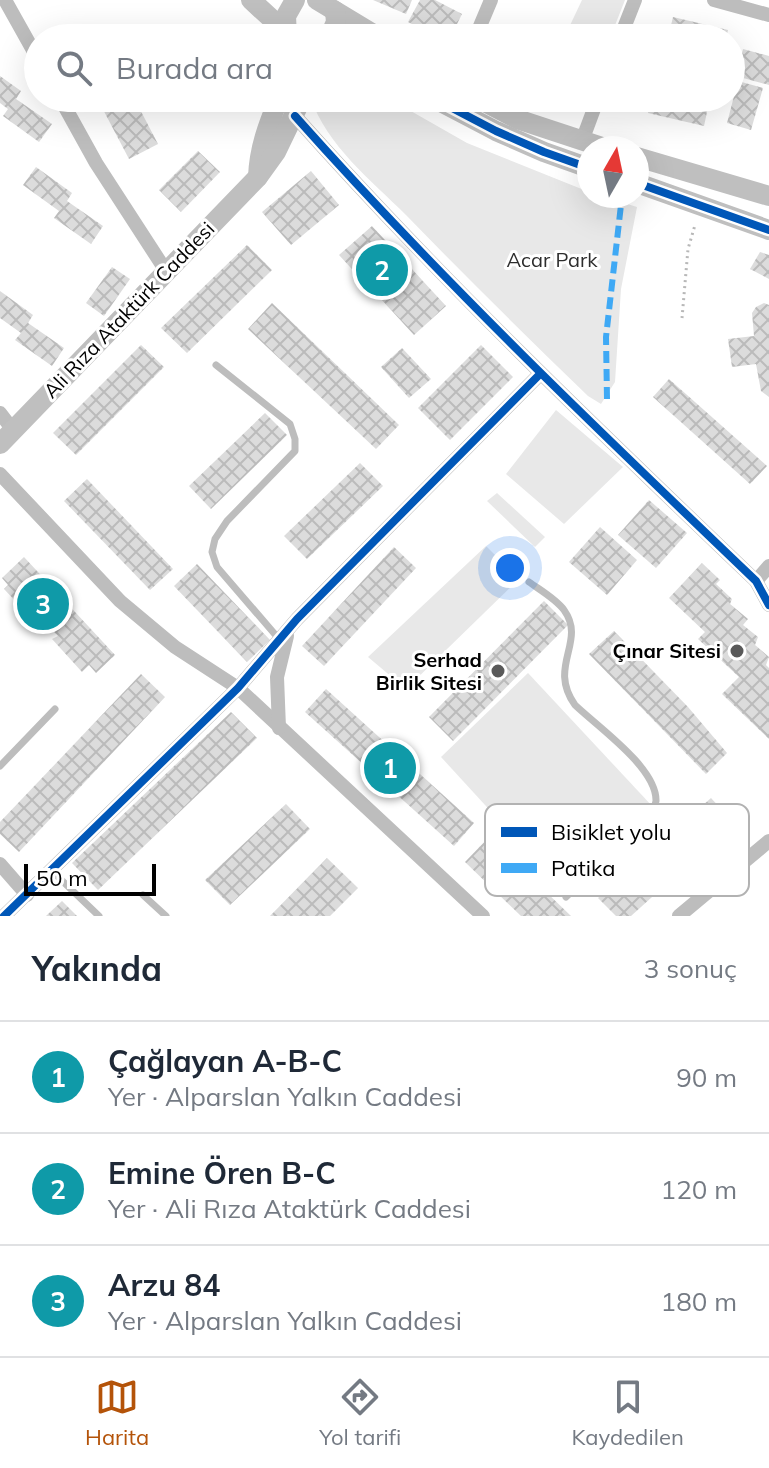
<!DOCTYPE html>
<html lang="tr">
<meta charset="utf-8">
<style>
body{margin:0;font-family:Mulish,sans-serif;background:#f6f6f7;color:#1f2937}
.compass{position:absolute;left:577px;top:136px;width:72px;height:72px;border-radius:50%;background:#fff;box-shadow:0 8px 32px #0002;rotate:9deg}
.scale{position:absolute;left:24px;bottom:20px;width:132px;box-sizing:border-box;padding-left:8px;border:4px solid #000;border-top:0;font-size:22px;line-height:28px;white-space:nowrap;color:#000;-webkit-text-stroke:6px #fff;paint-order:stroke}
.you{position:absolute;left:510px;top:568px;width:28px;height:28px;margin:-20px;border:6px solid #fff;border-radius:50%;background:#1a73e8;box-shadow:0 0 0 12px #1a73e833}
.badge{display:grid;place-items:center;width:52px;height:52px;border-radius:50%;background:#b45309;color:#fff;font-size:26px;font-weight:700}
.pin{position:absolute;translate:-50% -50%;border:4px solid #fff;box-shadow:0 2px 8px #0006}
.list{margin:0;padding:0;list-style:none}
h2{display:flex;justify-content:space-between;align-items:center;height:104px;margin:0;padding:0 32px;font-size:34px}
h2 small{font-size:26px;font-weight:400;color:#747a83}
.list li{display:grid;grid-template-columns:52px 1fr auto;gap:24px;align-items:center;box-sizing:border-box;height:112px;padding:0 32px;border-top:2px solid #e0e1e3}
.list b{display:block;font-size:30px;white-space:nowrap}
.list p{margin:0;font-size:26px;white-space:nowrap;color:#747a83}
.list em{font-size:26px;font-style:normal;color:#747a83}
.icon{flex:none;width:44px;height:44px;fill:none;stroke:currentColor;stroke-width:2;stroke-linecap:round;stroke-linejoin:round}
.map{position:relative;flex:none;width:769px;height:916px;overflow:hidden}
.search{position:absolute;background:#fff;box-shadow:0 8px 32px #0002;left:24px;right:24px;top:24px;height:88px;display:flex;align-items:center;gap:20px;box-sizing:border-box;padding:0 28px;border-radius:44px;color:#747a83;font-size:30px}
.sheet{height:440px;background:#fff}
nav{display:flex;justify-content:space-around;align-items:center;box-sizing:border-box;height:112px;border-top:2px solid #e0e1e3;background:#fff;font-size:22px;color:#747a83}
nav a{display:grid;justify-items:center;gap:4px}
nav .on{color:#b45309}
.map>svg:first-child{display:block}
.green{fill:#e8e8e8}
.building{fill:url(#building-cross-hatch)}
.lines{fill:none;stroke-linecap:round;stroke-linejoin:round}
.path{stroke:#b8b8b8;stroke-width:3;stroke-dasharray:2 4;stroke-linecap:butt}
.lane{stroke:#bdbdbd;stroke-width:7}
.street{stroke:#bdbdbd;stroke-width:14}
.secondary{stroke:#bfbfbf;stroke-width:20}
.quiet{stroke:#3fa9f5;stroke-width:6;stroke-dasharray:12 6;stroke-linecap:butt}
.cycleway-casing{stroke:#fff;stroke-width:13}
.cycleway{stroke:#0057b8;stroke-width:8}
.poi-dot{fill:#595959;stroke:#fff;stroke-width:3}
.labels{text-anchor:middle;stroke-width:6;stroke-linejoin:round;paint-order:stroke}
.park-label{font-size:20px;fill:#2d2d2d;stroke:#fff}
.street-label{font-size:20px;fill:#000;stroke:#fff}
.poi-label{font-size:20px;font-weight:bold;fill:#000;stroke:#fff;text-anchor:end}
.key{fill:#fff;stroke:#b2b2b2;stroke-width:2}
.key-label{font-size:22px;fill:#000}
</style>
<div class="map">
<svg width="769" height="916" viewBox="0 0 769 916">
<defs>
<pattern id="building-cross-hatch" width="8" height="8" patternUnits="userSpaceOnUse" patternTransform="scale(2)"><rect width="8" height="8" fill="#dcdcdc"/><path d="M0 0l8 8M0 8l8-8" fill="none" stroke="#bbb"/></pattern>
</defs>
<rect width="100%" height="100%" fill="#fff"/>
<g class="green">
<polygon points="582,0 625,0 610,38 564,38"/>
<path d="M 311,98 L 388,98 L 467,143 L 589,192 L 589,196 L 602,196 L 637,207 L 621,289 L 615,382 L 601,404 L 588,396 C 527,337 466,277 406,215 C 372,181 326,145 311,98 Z"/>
<polygon points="556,410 623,467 564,524 506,474"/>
<polygon points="497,493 545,537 535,547 487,501"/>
<polygon points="486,546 519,579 406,689 368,657"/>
<polygon points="528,673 653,807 562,889 441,757"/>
</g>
<g class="building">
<polygon points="373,0 412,0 406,14"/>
<polygon points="420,0 435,0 462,14 450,38 439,38 408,22"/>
<polygon points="673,17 728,30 726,38 668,38"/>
<polygon points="743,49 769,56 769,85 736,76"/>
<polygon points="0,76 21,91 16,99 52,124 39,142 3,116 8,109 0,103"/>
<polygon points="738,81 763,88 751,130 727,123"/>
<polygon points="97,98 134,98 158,144 129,159"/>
<polygon points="652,98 710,98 704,126 648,113"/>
<polygon points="198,151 220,172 181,212 159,190"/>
<polygon points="36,167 72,193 67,201 103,226 91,244 54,218 59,211 23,185"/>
<polygon points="311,171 339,205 291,245 262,212"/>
<polygon points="372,226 446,306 414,335 381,299 387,293 379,284 372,291 339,255"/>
<polygon points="247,245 272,270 187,353 161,328"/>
<polygon points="760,252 769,255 769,279 750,269"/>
<polygon points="112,267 130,279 104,316 86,303"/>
<polygon points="0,291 33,315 28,323 64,348 52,366 15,340 21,333 0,318"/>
<polygon points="272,303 399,425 376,449 248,329"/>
<polygon points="764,303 769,305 769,397 761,391 756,364 732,367 728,339 754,336 752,313 756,307"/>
<polygon points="141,345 164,367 76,455 53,433"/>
<polygon points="481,345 513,377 450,440 418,408"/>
<polygon points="402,348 431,379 409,398 381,367"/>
<polygon points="669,379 767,466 750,484 653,397"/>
<polygon points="265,413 287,435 211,509 189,486"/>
<polygon points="360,463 383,486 307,559 284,536"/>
<polygon points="87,479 173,569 150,590 64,501"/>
<polygon points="649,500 687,533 656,568 618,535"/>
<polygon points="600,527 637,560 607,595 569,562"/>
<polygon points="394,547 416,568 324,666 302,646"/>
<polygon points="24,557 115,655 96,673 89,665 82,672 52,639 58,636 42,619 37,624 4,589 8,585 2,578"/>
<polygon points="702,563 720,580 716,584 732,599 730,604 748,619 743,625 758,637 755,645 769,657 766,665 769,668 769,739 722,694 739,677 698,639 705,632 669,598"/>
<polygon points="197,564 270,640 247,662 174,586"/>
<polygon points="544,601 568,625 453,741 429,717"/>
<polygon points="614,631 688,707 727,753 706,774 589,654"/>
<polygon points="141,674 165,697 19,852 0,834 0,822"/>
<polygon points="326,689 474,823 454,846 305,712"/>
<polygon points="231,712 257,738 98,890 72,863"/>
<polygon points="711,798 734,823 631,916 616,916 598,898"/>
<polygon points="286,804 310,829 230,905 205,880"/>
<polygon points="489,837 571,916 521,916 465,862"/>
<polygon points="327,858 358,888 330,916 270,916"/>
<polygon points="62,901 77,916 46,916"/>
</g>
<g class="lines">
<polyline class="path" points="682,318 688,249 695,225"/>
<g class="lane">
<polyline points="216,365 290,424 295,439 295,451 227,521 215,539 212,552 217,567 279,639"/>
<path d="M 529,582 C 540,590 556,599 564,610 C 587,642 547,666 575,705 C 598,727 657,768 656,801 C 655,807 651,812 648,818 L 566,897"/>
<polyline points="0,766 55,709"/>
<polyline points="52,871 99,916"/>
<polyline points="143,895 166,916"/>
</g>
<g class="street">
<polyline points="5,0 38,59"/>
<polyline points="714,0 769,15"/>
<polyline points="475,38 491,0"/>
<polyline points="620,38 635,0"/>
<polyline points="60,98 96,163 166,271"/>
<path d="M 295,116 C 440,279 598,430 756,581 L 769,605"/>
<polyline points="582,141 598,98"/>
<polyline points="0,413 13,430"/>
<polyline points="0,474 120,601 175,647 238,688 483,916"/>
<polyline points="756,581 769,566"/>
<polyline points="279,728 277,677 287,636"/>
<polyline points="0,864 27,895"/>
<polyline points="4,916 238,688 297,619 540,374"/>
<polyline points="679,916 769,841"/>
</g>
<g class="secondary">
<polyline points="251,0 287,33 301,38"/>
<polyline points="317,0 380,38"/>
<polyline points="287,38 286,16 295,0"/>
<polyline points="329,38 336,22 335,11"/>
<polyline points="433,98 496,131 544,152 589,168"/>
<polyline points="477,98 517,119 605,148"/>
<polyline points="637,157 769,196"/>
<path d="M 258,177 C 259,148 268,125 279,98"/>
<polyline points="637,183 769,230"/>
<polyline points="0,444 258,177 276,152 302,98"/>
</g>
<polyline class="quiet" points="607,399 606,337 622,196"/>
<defs>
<g id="cycleway">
<polyline points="433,98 496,131 544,152 589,168"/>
<path d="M 295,116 C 440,279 598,430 756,581 L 769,605"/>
<polyline points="637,183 769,230"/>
<polyline points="4,916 238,688 297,619 540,374"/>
</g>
</defs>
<use href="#cycleway" class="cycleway-casing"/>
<use href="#cycleway" class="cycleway"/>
</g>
<g class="poi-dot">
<circle cx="737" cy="651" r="8"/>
<circle cx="498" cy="671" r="8"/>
</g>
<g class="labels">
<g class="park-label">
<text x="552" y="267">Acar Park</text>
</g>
<g class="street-label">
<text transform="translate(129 310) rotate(-46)" y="7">Ali Rıza Ataktürk Caddesi</text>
</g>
<g class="poi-label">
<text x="721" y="658">Çınar Sitesi</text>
<text x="482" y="667">Serhad<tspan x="482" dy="23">Birlik Sitesi</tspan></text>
</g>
</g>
<rect x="485" y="804" width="264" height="92" rx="12" class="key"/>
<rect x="501" y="827" width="36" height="10" fill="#0057b8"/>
<rect x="501" y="863" width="36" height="10" fill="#3fa9f5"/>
<g class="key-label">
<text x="551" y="840">Bisiklet yolu</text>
<text x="551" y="876">Patika</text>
</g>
</svg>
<svg class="compass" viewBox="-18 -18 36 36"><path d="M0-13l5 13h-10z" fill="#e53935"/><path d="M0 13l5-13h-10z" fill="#747a83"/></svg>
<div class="scale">50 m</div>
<div class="you"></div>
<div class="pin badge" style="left:390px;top:768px;background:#0f9aa8">1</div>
<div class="pin badge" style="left:382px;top:270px;background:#0f9aa8">2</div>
<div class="pin badge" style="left:43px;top:604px;background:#0f9aa8">3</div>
<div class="search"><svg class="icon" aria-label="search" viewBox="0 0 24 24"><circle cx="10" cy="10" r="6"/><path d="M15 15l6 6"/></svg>Burada ara</div>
</div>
<section class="sheet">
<h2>Yakında<small>3 sonuç</small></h2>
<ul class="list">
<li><span class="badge" style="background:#0f9aa8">1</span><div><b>Çağlayan A-B-C</b><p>Yer · Alparslan Yalkın Caddesi</p></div><em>90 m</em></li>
<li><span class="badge" style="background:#0f9aa8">2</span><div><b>Emine Ören B-C</b><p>Yer · Ali Rıza Ataktürk Caddesi</p></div><em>120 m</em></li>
<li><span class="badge" style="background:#0f9aa8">3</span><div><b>Arzu 84</b><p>Yer · Alparslan Yalkın Caddesi</p></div><em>180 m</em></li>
</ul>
</section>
<nav>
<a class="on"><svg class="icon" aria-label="map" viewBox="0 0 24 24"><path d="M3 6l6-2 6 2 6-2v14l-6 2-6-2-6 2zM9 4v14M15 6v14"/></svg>Harita</a>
<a><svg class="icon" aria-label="directions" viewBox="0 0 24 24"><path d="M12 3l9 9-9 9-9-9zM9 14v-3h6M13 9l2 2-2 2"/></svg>Yol tarifi</a>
<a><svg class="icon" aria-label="saved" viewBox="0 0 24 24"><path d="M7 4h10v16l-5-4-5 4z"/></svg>Kaydedilen</a>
</nav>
